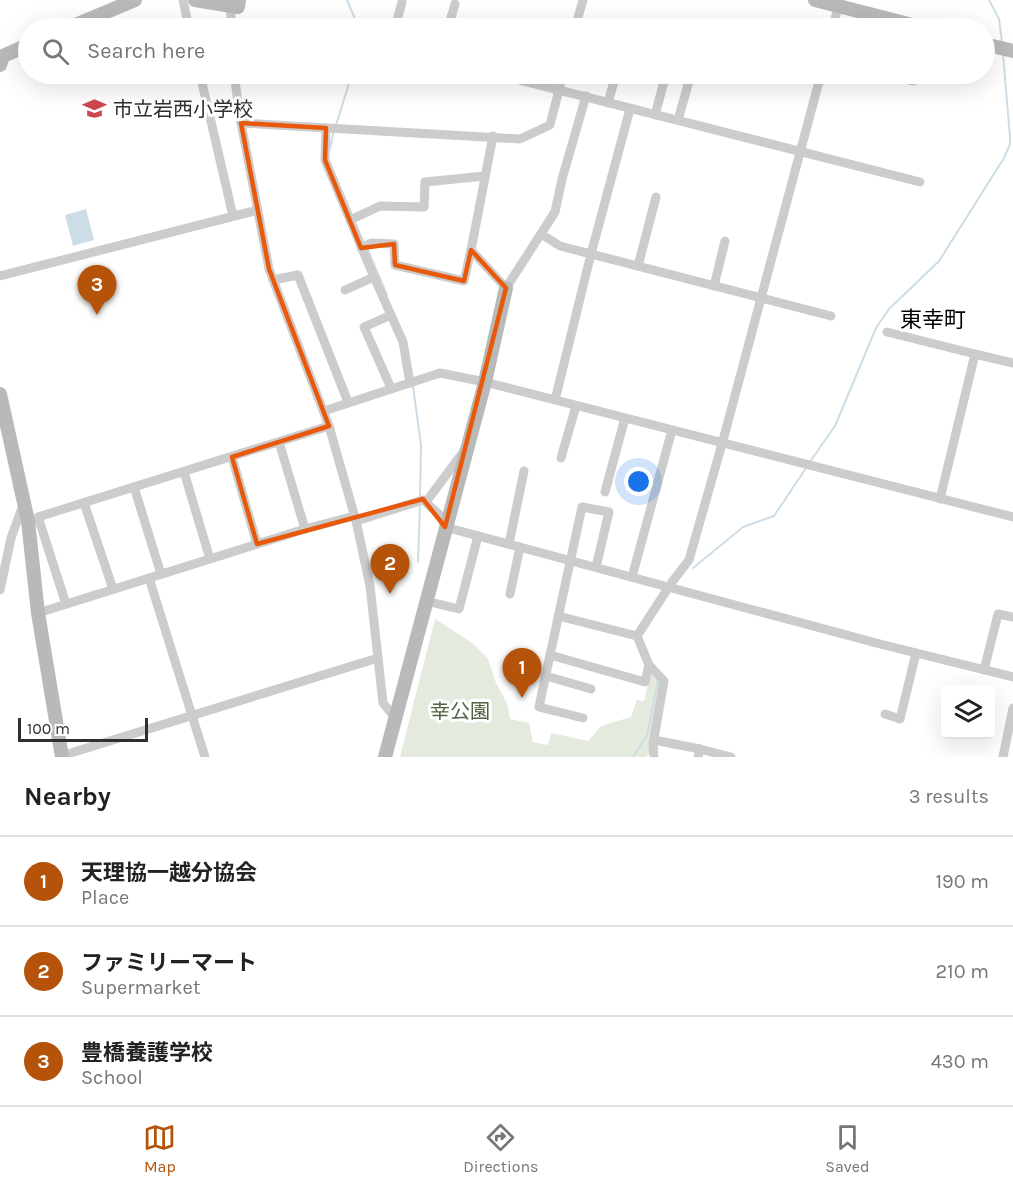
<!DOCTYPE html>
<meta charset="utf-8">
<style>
body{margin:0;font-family:Karla,"Noto Sans JP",sans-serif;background:#f6f6f6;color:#222}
.controls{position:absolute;right:18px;bottom:18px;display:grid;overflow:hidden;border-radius:6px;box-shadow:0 6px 24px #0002}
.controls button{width:54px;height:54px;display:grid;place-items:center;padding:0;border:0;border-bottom:2px solid #e0e0e0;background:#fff;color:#222;font:30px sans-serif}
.scale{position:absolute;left:18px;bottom:15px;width:130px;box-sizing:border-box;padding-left:6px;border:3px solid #2f2f2f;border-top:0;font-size:16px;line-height:21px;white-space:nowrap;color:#2f2f2f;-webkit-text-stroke:4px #fff;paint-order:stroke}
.you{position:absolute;left:639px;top:482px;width:21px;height:21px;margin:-15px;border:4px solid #fff;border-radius:50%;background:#1a73e8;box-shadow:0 0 0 9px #1a73e833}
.badge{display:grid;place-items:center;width:39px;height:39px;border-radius:50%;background:#b45309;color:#fff;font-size:20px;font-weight:700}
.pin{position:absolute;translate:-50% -50px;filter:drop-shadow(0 2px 3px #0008)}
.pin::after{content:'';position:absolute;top:32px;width:21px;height:18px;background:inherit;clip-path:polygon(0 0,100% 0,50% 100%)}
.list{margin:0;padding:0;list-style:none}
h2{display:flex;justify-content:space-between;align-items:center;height:78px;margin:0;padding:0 24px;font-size:26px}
h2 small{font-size:20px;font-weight:400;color:#767676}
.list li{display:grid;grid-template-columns:39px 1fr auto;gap:18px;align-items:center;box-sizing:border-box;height:90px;padding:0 24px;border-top:2px solid #e0e0e0}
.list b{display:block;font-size:22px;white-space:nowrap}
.list p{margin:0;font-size:20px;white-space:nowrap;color:#767676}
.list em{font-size:20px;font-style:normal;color:#767676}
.icon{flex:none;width:33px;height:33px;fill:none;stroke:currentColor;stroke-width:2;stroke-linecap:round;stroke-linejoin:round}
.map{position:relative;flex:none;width:1013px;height:757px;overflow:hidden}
.search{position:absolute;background:#fff;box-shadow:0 6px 24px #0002;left:18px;right:18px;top:18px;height:66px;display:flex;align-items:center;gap:15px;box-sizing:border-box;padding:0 21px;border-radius:33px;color:#767676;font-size:22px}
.sheet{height:348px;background:#fff}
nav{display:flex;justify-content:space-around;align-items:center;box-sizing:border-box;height:84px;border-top:2px solid #e0e0e0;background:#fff;font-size:16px;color:#767676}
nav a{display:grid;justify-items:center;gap:3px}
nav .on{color:#b45309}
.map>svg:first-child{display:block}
.green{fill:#e4eade}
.water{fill:#cddde7}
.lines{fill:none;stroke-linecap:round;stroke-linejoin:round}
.stream{stroke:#cddde7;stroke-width:2}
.street{stroke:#ccc;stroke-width:9}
.secondary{stroke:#b9b9b9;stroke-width:14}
.marked{fill:none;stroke:#e8590c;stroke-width:4.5;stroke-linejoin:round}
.labels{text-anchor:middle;stroke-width:6;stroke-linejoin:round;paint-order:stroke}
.poi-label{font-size:20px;fill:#2f2f2f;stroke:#fff;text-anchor:start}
.park-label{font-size:20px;fill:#516542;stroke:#fff}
.quarter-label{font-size:22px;fill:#000;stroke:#fff}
</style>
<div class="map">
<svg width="1013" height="757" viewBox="0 0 1013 757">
<rect width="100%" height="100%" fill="#fff"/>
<polygon class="green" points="435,619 471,642 488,659 496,683 507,703 510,719 529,723 533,742 548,745 551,733 588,741 601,726 631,717 637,700 644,701 651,672 661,683 651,752 646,757 400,757"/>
<polygon class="water" points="86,209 94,240 73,246 65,215"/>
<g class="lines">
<g class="stream">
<polyline points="347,0 359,28"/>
<polyline points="989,0 999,19 1002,42"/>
<polyline points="336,125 352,74"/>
<polyline points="330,148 334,130"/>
<polyline points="367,248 387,295"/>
<polyline points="413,386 421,445 420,497"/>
<polyline points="809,463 835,426 876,328 889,309 939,261 1004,158 1010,144 1010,137 1003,54"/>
<polyline points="418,562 420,505"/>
<polyline points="693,568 743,527 774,516 806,468"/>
<polyline points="633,757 647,736 658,681 657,679"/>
</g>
<g class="street">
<polyline points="183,0 189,28"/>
<polyline points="230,6 232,28"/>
<polyline points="395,28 402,2"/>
<polyline points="448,28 455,4"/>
<polyline points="575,28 583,0"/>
<polyline points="833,28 839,2"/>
<polyline points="200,74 233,216"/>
<polyline points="496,74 920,182"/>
<polyline points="886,74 913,81 915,74"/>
<polyline points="608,103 616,74"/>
<polyline points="655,115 666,74"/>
<polyline points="678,120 691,74"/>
<polyline points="241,123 520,139 550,125 563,74"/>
<polyline points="326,128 325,160 374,277 403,342 410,383"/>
<polyline points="493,136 471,250 506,288 555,212 562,179 586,96"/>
<polyline points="350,220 380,206 424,207 425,182 485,176"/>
<polyline points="541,234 560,246 831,316"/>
<polyline points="361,248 371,243 394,244 395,265 464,281 471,250"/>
<polyline points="638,266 656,197"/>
<polyline points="0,276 258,210"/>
<polyline points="273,280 298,275 348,402"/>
<polyline points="714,286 725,241"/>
<polyline points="345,290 374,277"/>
<polyline points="887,332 975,354"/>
<polyline points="391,388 364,327 391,315"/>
<polyline points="555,400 591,254 630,109"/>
<polyline points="324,411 440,373 485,382 1013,517"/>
<polyline points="279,442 305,529"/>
<polyline points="232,457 257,544"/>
<polyline points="561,458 576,406"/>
<polyline points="184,472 210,559"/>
<polyline points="134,487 161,574"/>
<polyline points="605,492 625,418"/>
<polyline points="940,499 975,354 1013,363"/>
<polyline points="426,502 464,451"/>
<polyline points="84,503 113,589"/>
<polyline points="356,521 423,500 441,516 445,527 880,644 1013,677"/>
<polyline points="509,544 524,471"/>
<polyline points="596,567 609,512 582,507 550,655 645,682 649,665"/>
<polyline points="632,577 672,430"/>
<polyline points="149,578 205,757"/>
<polyline points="0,590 11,538 23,505"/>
<polyline points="510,594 520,547"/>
<polyline points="426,601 459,609 478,536"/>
<polyline points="66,604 38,517 329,426"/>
<polyline points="38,613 305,529 354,516"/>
<polyline points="558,616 637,636"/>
<polyline points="550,655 539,707 583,718"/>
<polyline points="378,658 383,703 396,719"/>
<polyline points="984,670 998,614 1013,617"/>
<polyline points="546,676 591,689"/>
<polyline points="885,714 900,719 916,653"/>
<polyline points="654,740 700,749"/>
<polyline points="61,756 378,658 370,586 356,521 329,426 269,269 241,123 234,74"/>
<polyline points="654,757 653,744 664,681 649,665 637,636 672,582 689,560 722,444 821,74"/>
<polyline points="698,757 700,749 731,757"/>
<polyline points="1003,757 1013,708"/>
</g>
<g class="secondary">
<polyline points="195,0 238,7 239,0"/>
<polyline points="815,0 924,28"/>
<polyline points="68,28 135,0"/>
<polyline points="984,44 1013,51"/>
<polyline points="0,65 3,56 28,45"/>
<polyline points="0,394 28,521 38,613 62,757"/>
<polyline points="385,757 485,382 506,288"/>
</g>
</g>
<path class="marked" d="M 241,123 L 326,128 L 325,160 L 361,248 L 394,244 L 395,265 L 464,281 L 471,250 L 506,288 L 445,527 L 423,499 L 257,544 L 232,457 L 329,426 L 269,269 Z"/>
<defs>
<symbol id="school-bare" viewBox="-9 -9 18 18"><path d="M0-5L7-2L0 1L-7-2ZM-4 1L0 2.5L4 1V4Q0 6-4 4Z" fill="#cf474f" stroke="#fff" stroke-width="2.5" paint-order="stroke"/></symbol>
</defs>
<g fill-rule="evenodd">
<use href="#school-bare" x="78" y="92" width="33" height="33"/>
</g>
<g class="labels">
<g class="poi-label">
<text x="113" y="116">市立岩西小学校</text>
</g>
<g class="park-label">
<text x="460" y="718">幸公園</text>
</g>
<g class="quarter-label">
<text x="933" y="327">東幸町</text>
</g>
</g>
</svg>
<div class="controls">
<button><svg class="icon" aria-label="layers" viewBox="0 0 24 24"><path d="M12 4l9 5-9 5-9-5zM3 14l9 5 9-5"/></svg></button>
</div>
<div class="scale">100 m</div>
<div class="you"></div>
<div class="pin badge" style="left:522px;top:698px">1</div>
<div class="pin badge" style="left:390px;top:594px">2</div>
<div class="pin badge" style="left:97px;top:315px">3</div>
<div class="search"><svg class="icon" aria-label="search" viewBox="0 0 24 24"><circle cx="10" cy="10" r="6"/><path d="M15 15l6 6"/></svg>Search here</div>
</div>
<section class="sheet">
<h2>Nearby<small>3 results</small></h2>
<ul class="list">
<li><span class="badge">1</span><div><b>天理協一越分協会</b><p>Place</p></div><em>190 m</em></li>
<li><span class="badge">2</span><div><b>ファミリーマート</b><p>Supermarket</p></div><em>210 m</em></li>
<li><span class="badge">3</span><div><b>豊橋養護学校</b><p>School</p></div><em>430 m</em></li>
</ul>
</section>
<nav>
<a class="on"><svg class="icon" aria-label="map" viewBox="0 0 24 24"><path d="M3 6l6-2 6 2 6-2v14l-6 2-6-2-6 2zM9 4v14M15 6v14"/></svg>Map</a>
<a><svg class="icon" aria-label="directions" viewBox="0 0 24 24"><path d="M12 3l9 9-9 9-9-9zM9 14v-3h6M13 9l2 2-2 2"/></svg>Directions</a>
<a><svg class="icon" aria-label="saved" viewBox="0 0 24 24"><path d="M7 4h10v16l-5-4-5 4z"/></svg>Saved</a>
</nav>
